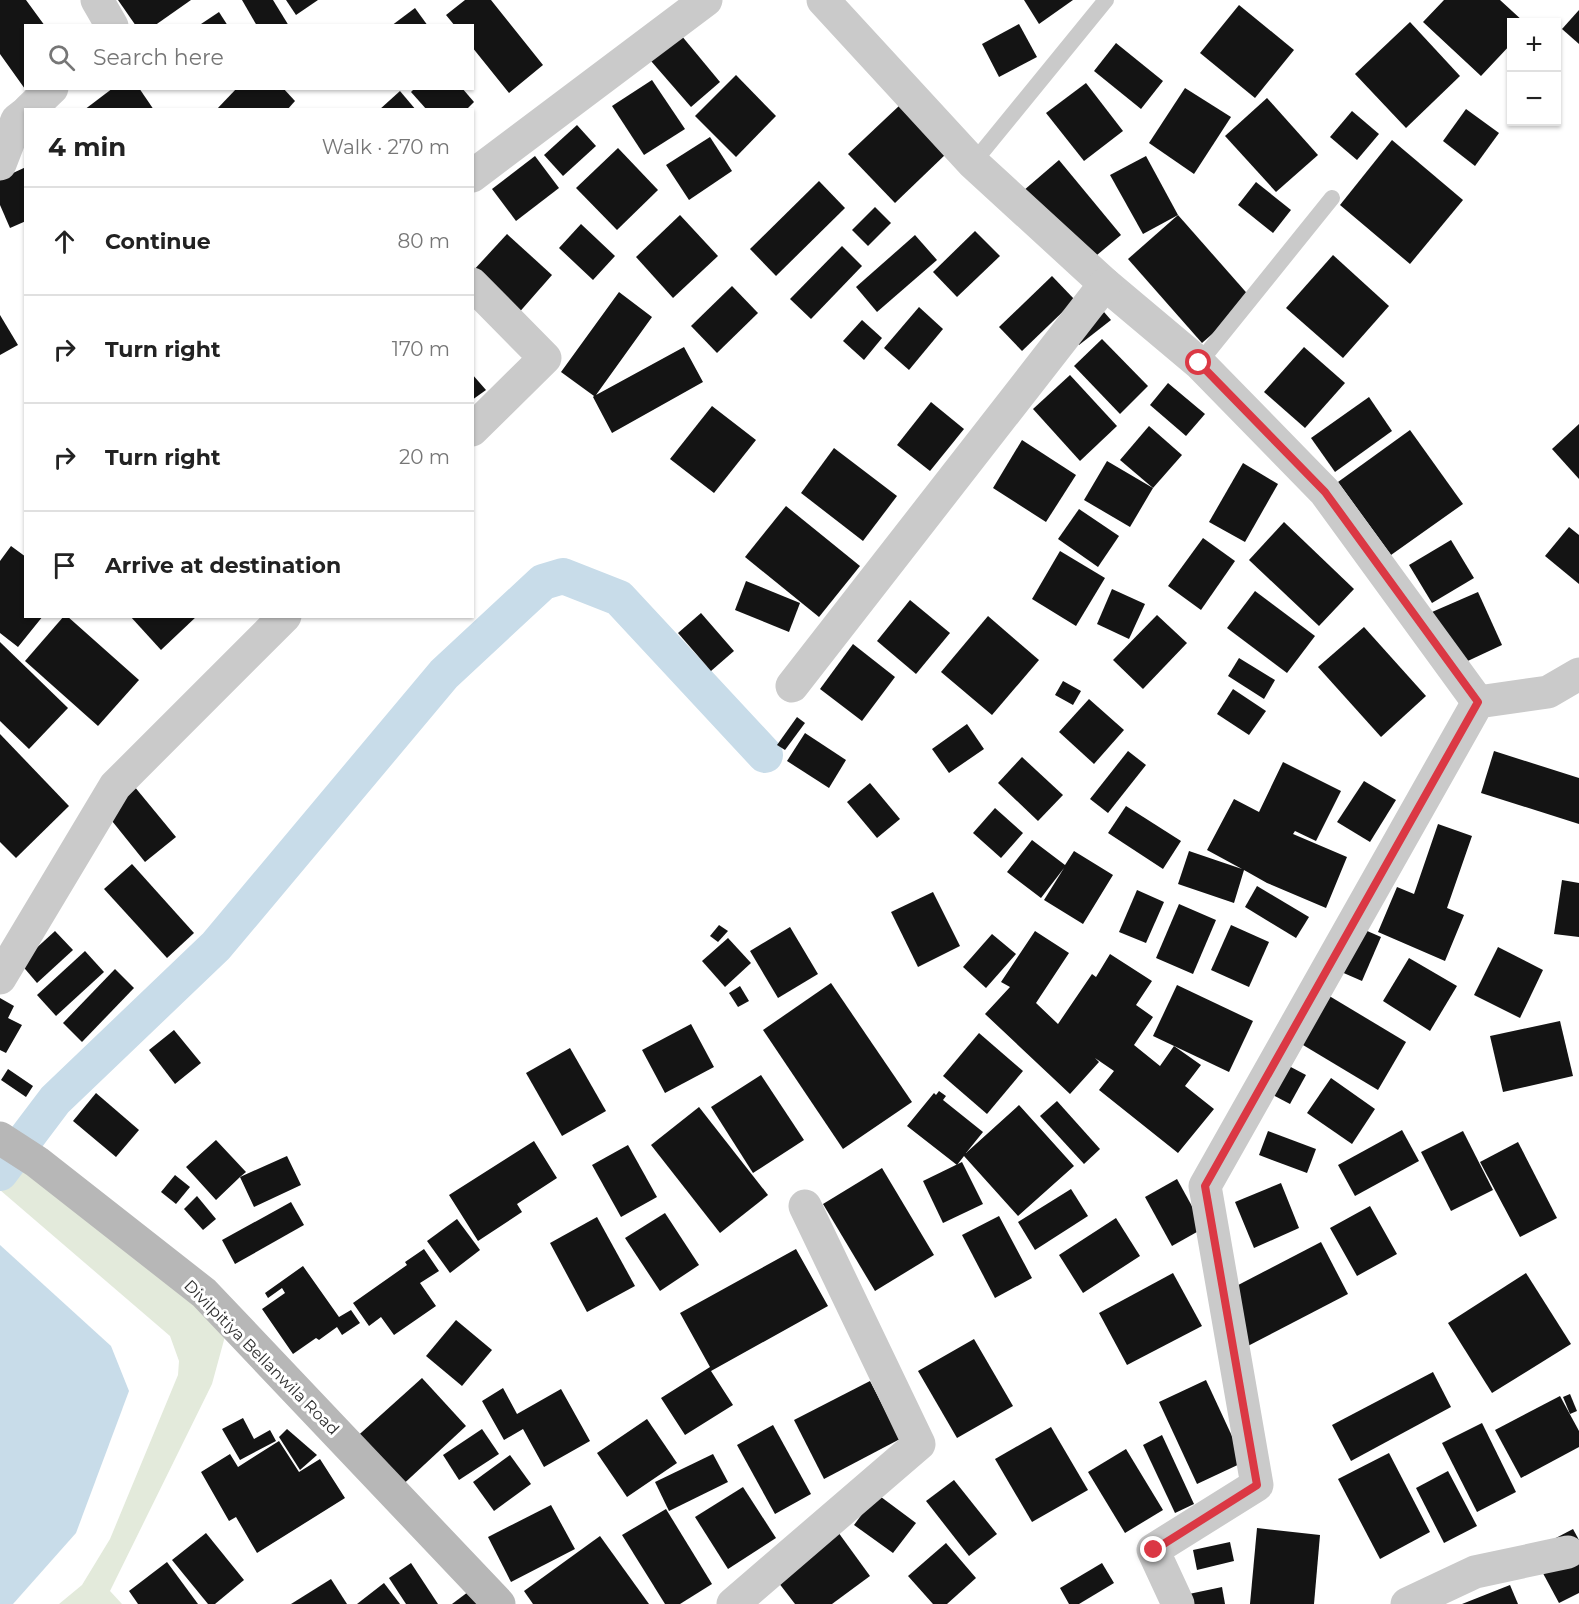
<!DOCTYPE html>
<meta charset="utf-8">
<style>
body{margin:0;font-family:Montserrat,sans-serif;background:#f6f6f6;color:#222}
.controls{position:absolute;right:18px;top:18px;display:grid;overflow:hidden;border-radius:0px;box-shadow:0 2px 4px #0004}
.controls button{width:54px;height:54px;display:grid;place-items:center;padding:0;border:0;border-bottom:2px solid #e0e0e0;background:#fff;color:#222;font:30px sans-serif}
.stop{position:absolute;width:18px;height:18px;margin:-14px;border:4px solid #db3844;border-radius:50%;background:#fff}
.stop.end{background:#db3844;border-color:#fff;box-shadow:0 2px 6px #0008}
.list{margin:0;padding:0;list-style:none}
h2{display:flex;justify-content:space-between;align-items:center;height:78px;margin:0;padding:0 24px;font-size:26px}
h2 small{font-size:20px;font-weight:400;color:#767676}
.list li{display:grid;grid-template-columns:39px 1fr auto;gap:18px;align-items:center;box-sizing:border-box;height:108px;padding:0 24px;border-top:2px solid #e0e0e0}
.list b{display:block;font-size:22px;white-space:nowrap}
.list em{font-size:20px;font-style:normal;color:#767676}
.icon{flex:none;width:33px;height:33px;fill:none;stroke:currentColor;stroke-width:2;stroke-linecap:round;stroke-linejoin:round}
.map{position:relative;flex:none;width:1579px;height:1604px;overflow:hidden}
.search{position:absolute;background:#fff;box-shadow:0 2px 4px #0004;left:24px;top:24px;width:450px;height:66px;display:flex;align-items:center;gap:15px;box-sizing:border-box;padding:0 21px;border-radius:0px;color:#767676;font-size:22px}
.panel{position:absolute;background:#fff;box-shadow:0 2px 4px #0004;left:24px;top:108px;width:450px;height:510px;border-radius:0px}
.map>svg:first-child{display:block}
.green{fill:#e3eadb}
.water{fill:#c8dce9}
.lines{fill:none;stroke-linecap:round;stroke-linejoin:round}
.canal{stroke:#c8dce9;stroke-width:36}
.building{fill:#141414}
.lane{stroke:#cacaca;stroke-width:16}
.street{stroke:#cacaca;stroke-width:33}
.secondary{stroke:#b7b7b7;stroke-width:33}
.route{stroke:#db3844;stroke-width:8}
.labels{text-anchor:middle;stroke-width:6;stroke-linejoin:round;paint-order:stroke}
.street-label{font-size:16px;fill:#2d2d2d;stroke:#fff}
</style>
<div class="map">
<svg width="1579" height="1604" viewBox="0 0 1579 1604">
<rect width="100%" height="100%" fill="#fff"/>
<polygon class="green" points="0,1138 227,1329 212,1384 110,1591 122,1604 59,1604 82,1585 110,1539 178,1375 179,1361 170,1336 0,1190"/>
<polygon class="water" points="0,1245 111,1346 129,1391 76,1533 13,1604 0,1604"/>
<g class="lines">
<polyline class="canal" points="0,1173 55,1100 216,946 444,674 543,582 563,576 619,598 765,755"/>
</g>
<g class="building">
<polygon points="0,0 26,0 45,26 26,26 26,88 40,88 30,96 0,54"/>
<polygon points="118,0 191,0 154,26 136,26"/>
<polygon points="242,0 273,0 289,26 257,26"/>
<polygon points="286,0 318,0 296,15"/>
<polygon points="465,0 491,0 543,65 509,93 472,47 472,26 455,26 446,15"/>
<polygon points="1024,0 1073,0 1039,24"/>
<polygon points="1444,0 1500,0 1524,22 1512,22 1512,43 1481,76 1423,22"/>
<polygon points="1239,5 1294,50 1255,98 1200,53"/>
<polygon points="415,8 428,26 391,26"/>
<polygon points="1579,10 1579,44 1562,29"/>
<polygon points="219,12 228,26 198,26"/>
<polygon points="1410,22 1460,76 1406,128 1355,74"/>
<polygon points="1019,24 1037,57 999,77 982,44"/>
<polygon points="681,35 720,82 691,107 651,61"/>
<polygon points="1116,43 1163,81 1141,109 1094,71"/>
<polygon points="736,75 776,116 736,157 695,116"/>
<polygon points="652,80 685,129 644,155 612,106"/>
<polygon points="1086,83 1123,131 1084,161 1046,113"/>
<polygon points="113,88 139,88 154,110 84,110"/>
<polygon points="237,88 283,88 295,101 287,110 216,110"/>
<polygon points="415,88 462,88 474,102 466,110 427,110 411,92"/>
<polygon points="1185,88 1231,117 1194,174 1149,143"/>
<polygon points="400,91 416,110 379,110"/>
<polygon points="1267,98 1318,155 1276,192 1225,136"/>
<polygon points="900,105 947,153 895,203 848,154"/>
<polygon points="1466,109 1499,133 1475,166 1443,141"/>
<polygon points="1352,111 1379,134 1357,160 1330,137"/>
<polygon points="577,125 596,146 563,176 544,155"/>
<polygon points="710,137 732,171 689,200 666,165"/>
<polygon points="1392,140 1463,200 1410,264 1340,205"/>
<polygon points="618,148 658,190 617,230 576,188"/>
<polygon points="535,156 559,188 516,221 492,189"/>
<polygon points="1146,156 1178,215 1143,234 1110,175"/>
<polygon points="1059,160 1121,235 1085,265 1023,191"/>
<polygon points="26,167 26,221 10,228 0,205 0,179"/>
<polygon points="819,181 845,208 776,276 750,249"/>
<polygon points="1256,182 1291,210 1273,233 1238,205"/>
<polygon points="875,207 891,223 868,246 852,230"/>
<polygon points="680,215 718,256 673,298 636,257"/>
<polygon points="1178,215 1252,299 1202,343 1128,259"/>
<polygon points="581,224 615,256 593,280 559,248"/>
<polygon points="975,231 1000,256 957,297 933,272"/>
<polygon points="507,234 552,275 509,324 472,272"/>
<polygon points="915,235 937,260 877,312 856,287"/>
<polygon points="842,246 862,266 811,319 790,299"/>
<polygon points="1333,255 1389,306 1343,358 1286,308"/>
<polygon points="1052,276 1075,300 1022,351 999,327"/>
<polygon points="732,286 758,313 717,353 691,326"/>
<polygon points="619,292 652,317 596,395 684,347 703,382 612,433 593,397 594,396 561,372"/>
<polygon points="919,307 943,329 909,370 884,348"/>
<polygon points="1104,312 1111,320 1079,345 1072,337"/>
<polygon points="0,315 18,345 0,355"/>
<polygon points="862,320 882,338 864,360 843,341"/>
<polygon points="1102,339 1148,386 1120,414 1074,366"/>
<polygon points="1304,347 1345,383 1305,428 1264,392"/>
<polygon points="472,374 486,390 472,400"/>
<polygon points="1070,375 1117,426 1080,461 1033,409"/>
<polygon points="1168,383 1205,414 1186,436 1150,405"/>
<polygon points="1369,397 1392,431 1335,472 1311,438"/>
<polygon points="931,402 964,429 930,471 897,445"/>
<polygon points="712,406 756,440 714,493 670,459"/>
<polygon points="1579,424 1579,479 1552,449"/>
<polygon points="1149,426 1182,455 1153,488 1120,460"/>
<polygon points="1410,430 1463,504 1391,555 1338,482"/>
<polygon points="1022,440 1076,475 1046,522 993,488"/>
<polygon points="834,448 897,496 863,541 801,493"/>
<polygon points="1107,461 1153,488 1130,527 1084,500"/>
<polygon points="1243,463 1278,484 1245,542 1209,522"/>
<polygon points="786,506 860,566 819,617 745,557"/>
<polygon points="1079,509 1119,536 1098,567 1058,539"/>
<polygon points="1284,522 1354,589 1319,626 1249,560"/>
<polygon points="1569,527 1579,535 1579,584 1545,556"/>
<polygon points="1203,538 1235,561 1201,610 1168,586"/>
<polygon points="1451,540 1474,578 1432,603 1409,565"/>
<polygon points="11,546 26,557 26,616 43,616 18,647 0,633 0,561"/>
<polygon points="1060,551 1105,578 1076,626 1032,599"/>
<polygon points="746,581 800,603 789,632 735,610"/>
<polygon points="1112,589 1145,604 1129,639 1097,624"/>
<polygon points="1255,591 1315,636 1287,673 1227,628"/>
<polygon points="1478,592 1502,645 1457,666 1432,612"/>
<polygon points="910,600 950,633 916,674 877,641"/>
<polygon points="701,613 734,651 711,671 678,633"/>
<polygon points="1157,615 1187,643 1143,689 1113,660"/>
<polygon points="64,616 67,616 139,680 98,726 25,661"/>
<polygon points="130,616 197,616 161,650"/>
<polygon points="988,616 1039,660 992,715 941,672"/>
<polygon points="1364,627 1426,696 1381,737 1318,667"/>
<polygon points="0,642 68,708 29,749 0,721"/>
<polygon points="853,644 895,677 862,721 820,689"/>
<polygon points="1239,658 1275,680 1264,699 1228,676"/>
<polygon points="1063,681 1081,691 1073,705 1055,695"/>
<polygon points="1233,689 1266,711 1249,735 1217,714"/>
<polygon points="1089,699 1124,730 1094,764 1059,732"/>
<polygon points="797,717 805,723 785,750 777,745"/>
<polygon points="967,724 984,749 949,773 932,749"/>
<polygon points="805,733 846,760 829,788 787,761"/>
<polygon points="0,734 69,806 16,858 0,842"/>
<polygon points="1128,751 1146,765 1108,813 1090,799"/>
<polygon points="1494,751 1579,778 1579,824 1481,793"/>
<polygon points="1022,757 1063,795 1038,821 998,783"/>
<polygon points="1283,762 1341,791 1316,841 1295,831 1293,834 1347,857 1326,908 1267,883 1244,870 1234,903 1178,884 1189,851 1242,869 1207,850 1234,799 1259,812"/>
<polygon points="1364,781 1396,800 1370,842 1337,822"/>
<polygon points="870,783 900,819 877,838 847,802"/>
<polygon points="134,786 176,837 145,862 104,811"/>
<polygon points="1126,806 1181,841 1163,869 1108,833"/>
<polygon points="995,808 1023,833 1001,858 973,833"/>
<polygon points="1438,824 1472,836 1447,908 1464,915 1445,961 1378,932 1397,887 1414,894"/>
<polygon points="1032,840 1065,865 1074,851 1113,875 1083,924 1044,900 1064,868 1041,898 1007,872"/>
<polygon points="132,864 194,933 167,958 104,889"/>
<polygon points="1562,880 1579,883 1579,937 1554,934"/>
<polygon points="1257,886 1309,917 1296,938 1245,907"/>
<polygon points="1137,890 1164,902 1146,943 1119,932"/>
<polygon points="933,892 960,946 918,967 891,912"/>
<polygon points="1179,904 1216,920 1193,974 1156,958"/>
<polygon points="1342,920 1381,937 1362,981 1323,964"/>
<polygon points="719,925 728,931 718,942 710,936"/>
<polygon points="1231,925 1269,942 1249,987 1211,970"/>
<polygon points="790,927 818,974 778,998 750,951"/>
<polygon points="55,931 73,950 37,983 20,963"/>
<polygon points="1035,931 1069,953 1036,1003 1058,1024 1092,974 1096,977 1110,954 1152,981 1136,1005 1153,1017 1134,1045 1160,1066 1174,1046 1201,1065 1185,1086 1214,1109 1178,1153 1099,1090 1114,1071 1095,1058 1099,1062 1070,1094 985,1014 1010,987 1001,982"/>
<polygon points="992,934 1016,954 986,988 963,967"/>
<polygon points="728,938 751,963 725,987 702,961"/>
<polygon points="1498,947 1543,970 1520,1018 1474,995"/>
<polygon points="85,951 104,972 56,1016 37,995"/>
<polygon points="1409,958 1457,986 1430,1031 1383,1001"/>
<polygon points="115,969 134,988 82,1042 63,1023"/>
<polygon points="831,983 912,1102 843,1149 763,1030"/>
<polygon points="1177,985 1253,1021 1229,1072 1153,1036"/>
<polygon points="740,986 749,1001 738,1007 729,993"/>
<polygon points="1326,994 1406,1042 1378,1090 1298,1042"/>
<polygon points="0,998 14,1006 8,1018 22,1025 6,1053 0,1050"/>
<polygon points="1560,1021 1573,1076 1503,1092 1490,1036"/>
<polygon points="691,1024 714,1067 665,1093 642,1050"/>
<polygon points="174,1030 201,1063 175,1084 149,1050"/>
<polygon points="979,1033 1023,1071 987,1114 943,1076"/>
<polygon points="570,1048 606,1111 562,1136 526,1073"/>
<polygon points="1287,1065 1306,1075 1290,1104 1271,1094"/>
<polygon points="8,1069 33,1086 26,1097 1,1080"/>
<polygon points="761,1075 804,1140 753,1173 711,1107"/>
<polygon points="1331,1078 1375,1109 1352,1144 1307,1113"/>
<polygon points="939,1091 946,1096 943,1100 983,1132 966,1153 1019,1105 1074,1166 1018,1216 964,1156 957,1165 907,1126 934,1093 936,1095"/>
<polygon points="96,1093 139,1130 116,1157 73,1121"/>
<polygon points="1057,1101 1100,1149 1084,1164 1040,1116"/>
<polygon points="699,1107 768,1195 720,1233 651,1145"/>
<polygon points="1402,1130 1419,1161 1355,1196 1338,1165"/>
<polygon points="1268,1131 1316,1149 1307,1173 1259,1155"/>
<polygon points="1463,1131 1493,1190 1451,1211 1421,1152"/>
<polygon points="216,1140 246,1172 240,1177 287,1156 301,1185 254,1207 240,1177 216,1200 186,1167"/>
<polygon points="534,1141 557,1178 517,1204 522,1212 478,1241 449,1195"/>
<polygon points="1518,1142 1557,1218 1520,1237 1480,1162"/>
<polygon points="628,1145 657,1197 621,1217 592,1165"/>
<polygon points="962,1162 983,1204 943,1223 923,1181"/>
<polygon points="882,1168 934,1255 875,1291 823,1204"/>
<polygon points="175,1175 190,1187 176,1204 161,1192"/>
<polygon points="1177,1179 1204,1228 1172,1246 1145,1197"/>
<polygon points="1281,1183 1299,1228 1254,1248 1235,1202"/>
<polygon points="1071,1189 1088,1216 1035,1250 1018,1222"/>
<polygon points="197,1196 216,1219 203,1230 184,1209"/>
<polygon points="291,1202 304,1225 235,1264 222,1240"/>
<polygon points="1370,1206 1397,1254 1357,1276 1330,1228"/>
<polygon points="665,1213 699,1265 660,1291 625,1238"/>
<polygon points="999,1216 1032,1278 995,1298 962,1235"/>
<polygon points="597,1217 635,1286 587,1312 550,1243"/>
<polygon points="1116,1218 1140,1256 1083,1293 1059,1255"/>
<polygon points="457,1219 480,1250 450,1273 427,1241"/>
<polygon points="1321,1242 1348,1294 1244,1348 1217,1296"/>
<polygon points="424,1249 439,1271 420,1283 436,1306 394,1335 381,1317 369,1326 353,1303 407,1265 405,1262"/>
<polygon points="796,1249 828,1306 711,1371 733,1405 685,1435 661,1398 710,1367 680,1313"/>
<polygon points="303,1266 339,1317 351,1310 360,1323 342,1335 337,1327 319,1340 316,1338 293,1354 262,1309 285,1293 282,1288 268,1298 265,1293"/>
<polygon points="1173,1273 1202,1326 1127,1365 1099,1313"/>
<polygon points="1526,1273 1571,1344 1492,1393 1448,1323"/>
<polygon points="456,1320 492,1350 462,1386 426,1356"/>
<polygon points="974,1339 1013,1406 957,1438 918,1371"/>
<polygon points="1433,1372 1451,1407 1351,1461 1332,1425"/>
<polygon points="422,1378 466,1426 397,1490 352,1441"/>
<polygon points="1206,1380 1244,1462 1197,1484 1159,1402"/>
<polygon points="870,1381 900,1439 824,1479 794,1420"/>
<polygon points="503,1388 517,1414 561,1389 590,1441 544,1467 523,1429 504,1440 482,1401"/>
<polygon points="1570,1394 1577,1411 1570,1414 1563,1397"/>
<polygon points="1560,1396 1579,1431 1579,1447 1521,1478 1495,1430"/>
<polygon points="243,1418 254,1439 270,1430 276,1441 240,1460 222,1429"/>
<polygon points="647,1419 677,1463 627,1497 597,1453"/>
<polygon points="1482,1423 1516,1492 1477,1512 1442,1443"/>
<polygon points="773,1425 811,1494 775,1514 737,1445"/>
<polygon points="1051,1427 1088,1490 1032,1522 995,1459"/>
<polygon points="287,1429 317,1455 300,1470 279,1437"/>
<polygon points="482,1429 499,1454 459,1480 443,1455"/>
<polygon points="1162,1435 1194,1504 1175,1513 1143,1445"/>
<polygon points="279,1441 299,1472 320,1459 345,1498 257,1553 236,1517 229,1521 201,1472 230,1454 238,1467"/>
<polygon points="1126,1449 1163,1510 1125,1533 1088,1472"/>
<polygon points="1389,1453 1430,1532 1380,1559 1338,1479"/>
<polygon points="713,1454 728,1482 669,1511 655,1482"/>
<polygon points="510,1455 531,1484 494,1511 473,1482"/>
<polygon points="1448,1471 1477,1526 1444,1543 1416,1488"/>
<polygon points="954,1480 997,1534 969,1556 926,1501"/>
<polygon points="743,1487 776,1538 728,1569 695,1517"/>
<polygon points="877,1494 916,1523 893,1553 854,1525"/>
<polygon points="551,1505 575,1549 511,1582 488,1537"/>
<polygon points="666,1509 712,1584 680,1604 665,1604 622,1535"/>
<polygon points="1257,1528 1320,1535 1314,1604 1250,1604"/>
<polygon points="1573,1529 1579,1540 1579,1593 1559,1603 1531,1551"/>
<polygon points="838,1532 870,1576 832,1604 795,1604 775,1578"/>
<polygon points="206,1533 244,1580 215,1604 208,1604 172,1560"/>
<polygon points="600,1536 649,1604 533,1604 524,1591"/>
<polygon points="1230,1542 1234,1561 1197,1570 1193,1550"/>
<polygon points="946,1543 976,1578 947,1604 933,1604 908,1576"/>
<polygon points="167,1562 198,1604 138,1604 129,1591"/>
<polygon points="411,1563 438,1604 406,1604 389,1578"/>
<polygon points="1102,1563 1114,1583 1079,1604 1069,1604 1060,1588"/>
<polygon points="331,1579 347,1604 291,1604"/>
<polygon points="384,1583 400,1604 357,1604"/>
<polygon points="1510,1585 1518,1604 1462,1604"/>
<polygon points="476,1586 490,1604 452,1604"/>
<polygon points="1222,1587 1225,1604 1191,1604 1189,1594"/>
</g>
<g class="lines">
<g class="lane">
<polyline points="973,163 1106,0"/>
<polyline points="1199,363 1332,198"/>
</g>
<g class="street">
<polyline points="97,0 112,26"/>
<polyline points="823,0 973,163 1105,284 1199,363 1325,492 1478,702"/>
<polyline points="29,110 52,88"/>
<polyline points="0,164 17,120 26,113"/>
<polyline points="472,176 706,0"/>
<polyline points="472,284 545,358 472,430"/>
<polyline points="792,686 1105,284"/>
<polyline points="0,978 115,786 285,616"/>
<polyline points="733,1604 919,1444 805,1206"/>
<polyline points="1178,1604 1153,1550 1257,1485 1205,1186 1478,702 1548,692 1579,674"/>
<polyline points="1407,1604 1475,1572 1568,1552"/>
</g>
<polyline class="secondary" points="0,1138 37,1162 204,1293 499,1604"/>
</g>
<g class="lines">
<polyline class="route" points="1154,1550 1257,1485 1205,1186 1478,702 1325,492 1199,363"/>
</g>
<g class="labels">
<g class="street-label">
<text transform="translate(262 1357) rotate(45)" y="6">Divilpitiya Bellanwila Road</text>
</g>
</g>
</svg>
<div class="controls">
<button>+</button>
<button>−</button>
</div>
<div class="stop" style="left:1199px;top:363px"></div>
<div class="stop end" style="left:1154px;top:1550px"></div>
<div class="search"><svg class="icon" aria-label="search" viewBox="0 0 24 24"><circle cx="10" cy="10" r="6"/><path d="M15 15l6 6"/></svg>Search here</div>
<section class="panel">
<h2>4 min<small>Walk · 270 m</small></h2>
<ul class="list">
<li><svg class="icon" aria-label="ahead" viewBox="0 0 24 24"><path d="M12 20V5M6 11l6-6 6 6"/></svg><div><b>Continue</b></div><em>80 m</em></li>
<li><svg class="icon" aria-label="right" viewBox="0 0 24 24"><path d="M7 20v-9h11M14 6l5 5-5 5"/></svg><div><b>Turn right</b></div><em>170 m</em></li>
<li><svg class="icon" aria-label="right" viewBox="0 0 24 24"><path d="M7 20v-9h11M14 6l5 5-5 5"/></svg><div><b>Turn right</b></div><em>20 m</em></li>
<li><svg class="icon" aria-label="arrive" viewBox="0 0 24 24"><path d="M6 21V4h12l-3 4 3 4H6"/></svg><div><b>Arrive at destination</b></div></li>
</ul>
</section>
</div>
